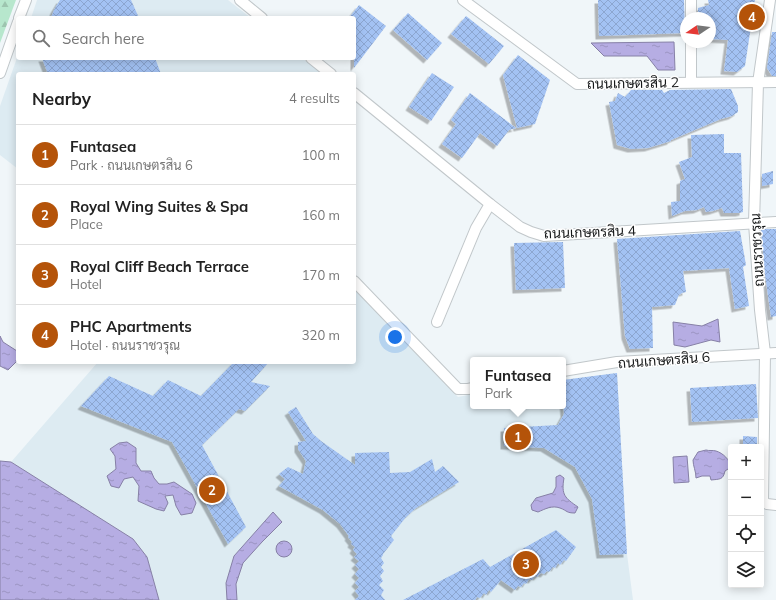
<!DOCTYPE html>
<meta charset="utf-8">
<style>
body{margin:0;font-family:Mulish,Sarabun,sans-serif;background:#f2f2f2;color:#222}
.controls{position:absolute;right:12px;bottom:12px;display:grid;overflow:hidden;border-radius:4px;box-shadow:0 2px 10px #0003}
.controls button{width:36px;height:36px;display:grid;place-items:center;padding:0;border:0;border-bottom:1px solid #e0e0e0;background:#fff;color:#222;font:20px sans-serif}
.compass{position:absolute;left:680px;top:12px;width:36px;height:36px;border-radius:50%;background:#fff;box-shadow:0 2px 10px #0003;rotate:257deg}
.you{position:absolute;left:395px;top:337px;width:14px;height:14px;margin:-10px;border:3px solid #fff;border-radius:50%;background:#1a73e8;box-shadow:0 0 0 6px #1a73e833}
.badge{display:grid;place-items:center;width:26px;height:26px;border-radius:50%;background:#b45309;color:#fff;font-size:13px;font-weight:700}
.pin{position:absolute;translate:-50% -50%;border:2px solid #fff;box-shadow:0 1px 4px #0006}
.popup{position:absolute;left:470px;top:357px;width:96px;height:52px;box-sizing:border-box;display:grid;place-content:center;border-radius:4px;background:#fff;filter:drop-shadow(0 1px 3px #0005);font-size:13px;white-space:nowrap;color:#767676}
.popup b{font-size:15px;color:#222}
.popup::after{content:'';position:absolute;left:50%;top:100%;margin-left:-8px;border:8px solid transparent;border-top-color:#fff}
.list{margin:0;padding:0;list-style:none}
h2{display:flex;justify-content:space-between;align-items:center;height:52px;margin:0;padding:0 16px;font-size:17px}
h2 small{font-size:13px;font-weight:400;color:#767676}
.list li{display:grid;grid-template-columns:26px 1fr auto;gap:12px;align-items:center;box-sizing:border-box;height:60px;padding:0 16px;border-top:1px solid #e0e0e0}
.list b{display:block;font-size:15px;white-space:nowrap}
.list p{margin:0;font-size:13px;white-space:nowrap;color:#767676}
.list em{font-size:13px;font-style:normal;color:#767676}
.icon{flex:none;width:22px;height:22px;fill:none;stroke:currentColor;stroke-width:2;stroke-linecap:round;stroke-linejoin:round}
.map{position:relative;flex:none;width:776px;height:600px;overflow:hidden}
.search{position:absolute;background:#fff;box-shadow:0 2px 10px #0003;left:16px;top:16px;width:340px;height:44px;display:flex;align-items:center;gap:10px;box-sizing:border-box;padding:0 14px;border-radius:4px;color:#767676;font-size:15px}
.panel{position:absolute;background:#fff;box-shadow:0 2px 10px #0003;left:16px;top:72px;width:340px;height:292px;border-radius:4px}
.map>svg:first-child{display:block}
.built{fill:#ddebf2}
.forest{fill:url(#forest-firs)}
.water{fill:url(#water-ripples);stroke:#8680a6}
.building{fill:url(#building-cross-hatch);filter:url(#shadow)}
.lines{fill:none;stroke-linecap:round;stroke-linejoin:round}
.street-casing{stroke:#c1c7ca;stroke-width:12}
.street{stroke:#fff;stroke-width:10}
.labels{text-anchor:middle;stroke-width:3;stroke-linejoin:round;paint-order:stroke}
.street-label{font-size:14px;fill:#161819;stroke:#fff}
</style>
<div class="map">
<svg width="776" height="600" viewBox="0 0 776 600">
<defs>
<pattern id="forest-firs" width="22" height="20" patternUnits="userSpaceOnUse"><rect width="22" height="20" fill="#b7e7cd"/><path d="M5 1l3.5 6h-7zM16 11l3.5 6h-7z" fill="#9dc5af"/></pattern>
<pattern id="water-ripples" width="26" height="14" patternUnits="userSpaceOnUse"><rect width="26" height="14" fill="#b6ade3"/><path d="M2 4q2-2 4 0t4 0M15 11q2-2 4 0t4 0" fill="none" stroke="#9c94c2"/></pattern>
<pattern id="building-cross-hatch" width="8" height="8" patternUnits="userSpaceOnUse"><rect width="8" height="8" fill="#a3c2f3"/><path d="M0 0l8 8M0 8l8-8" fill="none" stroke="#8ca6d0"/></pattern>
<filter id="shadow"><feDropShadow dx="-3.5" dy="3.5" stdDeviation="0" flood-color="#0004"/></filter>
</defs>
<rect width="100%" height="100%" fill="#f0f6f9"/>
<g class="built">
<polygon points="37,0 228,0 251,18 31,18"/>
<polygon points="18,55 18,58 302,58 322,74 18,74 18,169 0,155 0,106"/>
<polygon points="354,288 458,397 473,394 473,406 563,406 563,380 617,373 627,554 633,600 159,600 147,557 133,539 11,462 98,362 354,362"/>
</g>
<polygon class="forest" points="0,0 16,0 0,43"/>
<g class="water">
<polygon points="674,42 675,70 658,70 647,56 604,56 591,43"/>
<polygon points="718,319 720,342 711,340 685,347 674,345 673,322 702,326"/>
<polygon points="0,336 3,342 17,351 17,361 8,370 0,366"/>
<polygon points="127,442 136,448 136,463 141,471 151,471 154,478 159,484 167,484 174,482 192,494 196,503 192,513 181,515 176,506 173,495 165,496 168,503 164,511 156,509 138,501 139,486 133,477 124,479 119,488 111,486 107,476 116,469 115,456 110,449 119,443"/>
<path d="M 706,450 C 709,451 713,450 716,451 C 723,453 730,460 731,467 L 725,471 C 723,480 720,479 711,480 L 710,476 L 702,476 L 696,478 C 696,471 693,466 693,460 L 698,452 Z"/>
<polygon points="687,456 689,482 674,483 673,457"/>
<polygon points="0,461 11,462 133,539 147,557 159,600 0,600"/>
<path d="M 560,475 L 564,478 C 561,495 565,498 578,507 L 575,513 C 566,513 568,511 560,508 C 552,505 545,509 538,512 L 532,510 L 531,505 L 536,498 L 553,493 L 556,487 L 556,477 Z"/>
<polygon points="273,512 282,522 262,542 243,563 236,584 237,600 227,600 226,583 234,556"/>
<circle cx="284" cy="549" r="8"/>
</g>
<g class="building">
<polygon points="60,0 131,0 139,18 51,18 54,10"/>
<polygon points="598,0 684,0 685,33 599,36"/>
<polygon points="708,0 755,0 745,66 737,72 724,71 728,40 710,39 710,18 698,18 698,8 709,5"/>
<polygon points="359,5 386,26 354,68 354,18 349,18"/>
<polygon points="408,13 442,43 427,60 393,30"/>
<polygon points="466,16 504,46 489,64 451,34"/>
<polygon points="772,32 776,32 776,76 772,76 767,68"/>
<polygon points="518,55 550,80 535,124 517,128 503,75"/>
<polygon points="42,58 155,58 161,74 48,74"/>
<polygon points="432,73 454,87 431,121 409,107"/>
<polygon points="731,89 738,106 738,112 732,116 721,119 671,140 671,141 648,148 631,149 617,145 609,102 615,101 618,93 625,97 631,90 662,90 664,93 670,90"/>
<polygon points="470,93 516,128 509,130 497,146 480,133 462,158 442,144 456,124 451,120"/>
<polygon points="724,134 724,153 741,153 743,212 739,213 724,213 722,208 713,211 706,212 704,207 697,210 685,211 672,216 671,202 680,201 680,181 685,179 679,162 692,157 691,135"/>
<polygon points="773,171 773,184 762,186 762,174"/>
<polygon points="761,229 776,229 776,316 771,317 765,274"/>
<polygon points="740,231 746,265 743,267 749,306 735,309 729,268 683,271 686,292 682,293 679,295 678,297 675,305 652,307 653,348 630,349 625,336 617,239"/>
<polygon points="563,242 565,288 516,290 514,243"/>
<polygon points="234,362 269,362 251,382 270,386 245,411 239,409 202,445 246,527 228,544 172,442 81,406 109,376 153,396 168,380 201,396"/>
<polygon points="617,373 627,554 600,555 592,499 575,467 544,448 504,446 504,428 558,425 564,414 563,399 563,380"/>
<polygon points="756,384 758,418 692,422 690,388"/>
<polygon points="296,407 313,434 321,441 355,465 355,453 389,452 390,473 410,472 432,459 435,472 443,466 459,482 416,508 406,517 391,536 394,540 383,554 383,555 381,558 384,563 381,567 384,571 380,576 383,581 379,585 384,590 381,595 385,600 355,600 359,596 355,591 359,587 355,583 359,578 355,574 359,569 355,565 359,561 354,557 357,554 353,550 355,547 351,544 352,542 348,537 349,536 340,524 323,510 279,486 285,479 279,474 288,467 303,474 306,461 298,449 298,442 306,441 288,412"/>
<polygon points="743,436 757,437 757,447 743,447"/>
<polygon points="556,530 576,547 566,561 564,560 560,565 558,563 555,568 553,567 549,572 547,571 544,574 541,573 537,577 535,576 532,580 529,579 526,584 524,583 521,587 518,586 515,590 501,580 491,592 489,590 486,595 484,593 480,598 477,597 475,600 403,600 483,559 490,567"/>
</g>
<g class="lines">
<defs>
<g id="street">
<polyline points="240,0 262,18"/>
<polyline points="463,0 577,84 776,82"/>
<polyline points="691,0 691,18"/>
<polyline points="770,0 758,83 754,223 760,310 765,353 763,501 767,504 776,505"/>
<polyline points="19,18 26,0"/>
<polyline points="691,42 691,82"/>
<polyline points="311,58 331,74"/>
<polyline points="0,73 18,22"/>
<polyline points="354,93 490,204 520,227 531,232 544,236 776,222"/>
<polyline points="354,281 458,389 468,389 473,388"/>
<polyline points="437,322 476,228 490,204"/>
<polyline points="563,371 617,362 776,353"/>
</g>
</defs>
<use href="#street" class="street-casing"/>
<use href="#street" class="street"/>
</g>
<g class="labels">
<g class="street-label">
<text transform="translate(633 83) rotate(-1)" y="5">ถนนเกษตรสิน 2</text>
<text transform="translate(590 232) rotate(-2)" y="5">ถนนเกษตรสิน 4</text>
<text transform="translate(757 250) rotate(-93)" y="5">ถนนราชวรุณ</text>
<text transform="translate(664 360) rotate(-4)" y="5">ถนนเกษตรสิน 6</text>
</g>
</g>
</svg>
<div class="controls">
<button>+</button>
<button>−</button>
<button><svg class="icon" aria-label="locate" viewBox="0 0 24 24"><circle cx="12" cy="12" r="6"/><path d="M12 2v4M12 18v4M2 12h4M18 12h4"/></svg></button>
<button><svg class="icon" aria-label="layers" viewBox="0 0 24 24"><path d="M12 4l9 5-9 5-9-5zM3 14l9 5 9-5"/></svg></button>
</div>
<svg class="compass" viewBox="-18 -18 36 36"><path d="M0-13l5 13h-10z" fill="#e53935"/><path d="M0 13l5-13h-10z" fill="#767676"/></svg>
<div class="you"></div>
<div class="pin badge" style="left:518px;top:437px">1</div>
<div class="popup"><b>Funtasea</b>Park</div>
<div class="pin badge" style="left:212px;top:490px">2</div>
<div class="pin badge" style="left:526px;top:564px">3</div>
<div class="pin badge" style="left:752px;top:17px">4</div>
<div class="search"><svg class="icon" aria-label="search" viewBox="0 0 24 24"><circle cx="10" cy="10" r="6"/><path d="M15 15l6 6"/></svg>Search here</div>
<section class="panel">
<h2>Nearby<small>4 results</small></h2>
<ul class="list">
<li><span class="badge">1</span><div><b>Funtasea</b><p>Park · ถนนเกษตรสิน 6</p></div><em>100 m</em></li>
<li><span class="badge">2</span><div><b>Royal Wing Suites &amp; Spa</b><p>Place</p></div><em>160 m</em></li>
<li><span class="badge">3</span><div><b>Royal Cliff Beach Terrace</b><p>Hotel</p></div><em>170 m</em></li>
<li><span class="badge">4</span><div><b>PHC Apartments</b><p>Hotel · ถนนราชวรุณ</p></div><em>320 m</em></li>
</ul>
</section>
</div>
